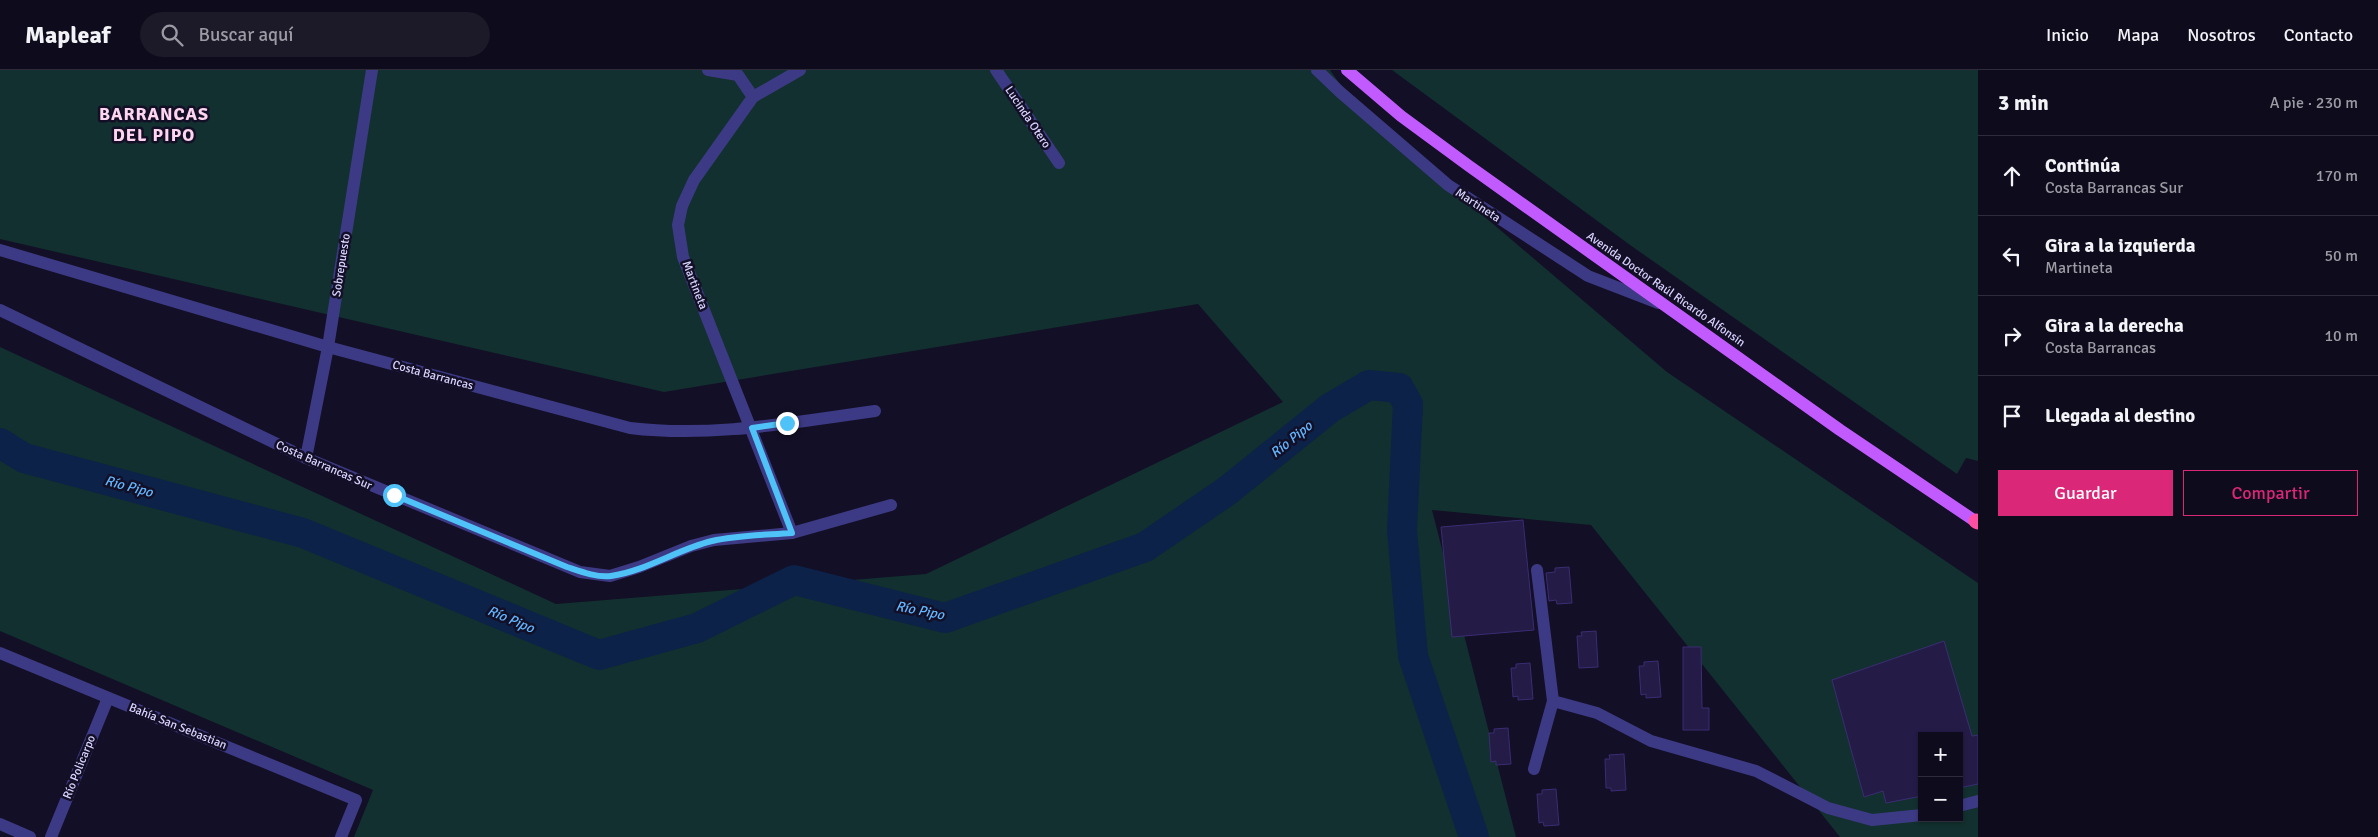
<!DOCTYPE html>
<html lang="es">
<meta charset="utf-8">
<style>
body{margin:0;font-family:Signika,sans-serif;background:#1c1929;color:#f1f3f6}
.controls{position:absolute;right:15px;bottom:15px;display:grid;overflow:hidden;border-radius:0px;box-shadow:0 1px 4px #0004}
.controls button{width:45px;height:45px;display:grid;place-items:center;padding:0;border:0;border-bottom:1px solid #2e2b3b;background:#0e0b1c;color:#f1f3f6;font:25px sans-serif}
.stop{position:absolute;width:15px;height:15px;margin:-11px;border:4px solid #4fc3f7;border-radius:50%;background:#fff}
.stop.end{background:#4fc3f7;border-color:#fff;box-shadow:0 1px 5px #0008}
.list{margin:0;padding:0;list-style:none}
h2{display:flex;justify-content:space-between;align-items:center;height:65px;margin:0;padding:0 20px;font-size:21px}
h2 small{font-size:16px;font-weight:400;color:#9b9ba3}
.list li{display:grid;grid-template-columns:32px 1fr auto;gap:15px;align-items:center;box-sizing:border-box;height:80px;padding:0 20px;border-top:1px solid #2e2b3b}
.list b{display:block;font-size:19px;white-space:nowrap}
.list p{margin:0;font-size:16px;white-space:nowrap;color:#9b9ba3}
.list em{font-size:16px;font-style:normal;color:#9b9ba3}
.actions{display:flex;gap:10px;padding:15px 20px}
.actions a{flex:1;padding:11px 0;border:1px solid #db2777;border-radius:0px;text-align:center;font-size:18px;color:#db2777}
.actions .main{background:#db2777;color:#fff}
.icon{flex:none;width:28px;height:28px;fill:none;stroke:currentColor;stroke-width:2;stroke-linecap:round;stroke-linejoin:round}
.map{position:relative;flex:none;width:1978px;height:767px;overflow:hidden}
header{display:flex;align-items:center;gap:30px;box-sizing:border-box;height:70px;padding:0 25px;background:#0e0b1c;border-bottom:1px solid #2e2b3b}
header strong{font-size:24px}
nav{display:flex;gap:28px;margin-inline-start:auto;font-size:18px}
.search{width:350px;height:45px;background:#1c1929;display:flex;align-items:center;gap:12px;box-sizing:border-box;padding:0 18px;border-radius:28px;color:#9b9ba3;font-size:19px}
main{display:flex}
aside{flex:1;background:#0e0b1c}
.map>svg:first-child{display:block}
.green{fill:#12302f;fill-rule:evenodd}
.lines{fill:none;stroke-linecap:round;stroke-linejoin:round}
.river{stroke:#0c2248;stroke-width:30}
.building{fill:#241b47;stroke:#3b2d73}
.minor{stroke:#3d3a85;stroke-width:12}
.major{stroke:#c25bff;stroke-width:12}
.highway{stroke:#ff4fa3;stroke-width:15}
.route{stroke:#4fc3f7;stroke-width:6}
.labels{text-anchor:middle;stroke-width:5;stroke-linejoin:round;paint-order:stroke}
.street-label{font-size:12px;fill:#d9d4ff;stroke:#130f26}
.water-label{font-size:14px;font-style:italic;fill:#62b6ff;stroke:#130f26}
.district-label{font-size:18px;font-weight:bold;letter-spacing:1px;fill:#ffd6f0;stroke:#130f26}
</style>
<header>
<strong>Mapleaf</strong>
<div class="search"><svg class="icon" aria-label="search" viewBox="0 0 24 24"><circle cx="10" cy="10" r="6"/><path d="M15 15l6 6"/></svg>Buscar aquí</div>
<nav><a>Inicio</a><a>Mapa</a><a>Nosotros</a><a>Contacto</a></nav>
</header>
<main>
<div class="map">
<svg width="1978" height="767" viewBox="0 0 1978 767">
<rect width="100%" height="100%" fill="#130f26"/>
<g class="green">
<path d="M 0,0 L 1330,0 L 1357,38 L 1667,302 L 1978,513 L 1978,767 L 1840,767 L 1591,455 L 1432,440 L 1516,767 L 354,767 L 373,720 L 0,561 L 0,277 L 556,534 L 926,504 L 1283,332 L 1198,234 L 664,322 L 0,169 ZM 1922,666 L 1959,666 L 1959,748 L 1922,748 Z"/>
<polygon points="1392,0 1978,0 1978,391 1966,388 1957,404 1630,175"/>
</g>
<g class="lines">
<polyline class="river" points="0,373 24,388 303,463 599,585 697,558 794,510 945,548 1145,477 1227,421 1330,338 1369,315 1399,318 1408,334 1402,460 1413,586 1474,767"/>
</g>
<g class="building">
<polygon points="1523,450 1534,560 1452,567 1441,457"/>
<polygon points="1569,497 1572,533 1557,534 1556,530 1549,531 1546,503 1555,502 1555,498"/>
<polygon points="1596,561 1598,597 1579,598 1577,566 1582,566 1581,562"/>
<polygon points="1944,571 1972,666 1978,665 1978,714 1959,718 1959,666 1922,666 1922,726 1886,733 1883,721 1864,727 1832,610"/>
<polygon points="1683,577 1701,577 1702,638 1709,638 1709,660 1683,660"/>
<polygon points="1658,591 1661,627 1646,628 1646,624 1641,625 1639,596 1644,596 1644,592"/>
<polygon points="1530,593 1533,629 1518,630 1518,626 1513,627 1511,598 1516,598 1516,594"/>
<polygon points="1508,658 1511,694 1496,695 1496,691 1491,692 1489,663 1494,663 1494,659"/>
<polygon points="1624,684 1626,720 1611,721 1611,718 1606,718 1605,689 1610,689 1609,685"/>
<polygon points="1556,719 1559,755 1544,756 1543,752 1539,753 1537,724 1542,724 1542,720"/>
</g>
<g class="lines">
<g class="minor">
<polyline points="708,0 738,5 753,27"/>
<polyline points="996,0 1059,93"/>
<polyline points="1317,0 1340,22 1448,115 1588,206 1658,233"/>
<path d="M 0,180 L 328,277 L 630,358 C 712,368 794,352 875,341"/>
<polyline points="0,240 306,388 580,502 610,506 639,497 691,476 714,470 792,463 891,435"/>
<polyline points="306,388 328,277 372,0"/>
<polyline points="792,463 683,187 678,155 682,136 694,110 753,27 800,0"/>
<polyline points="1537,500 1553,631 1597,643 1651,671 1756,701 1828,738 1872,750 1922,745"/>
<polyline points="0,583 356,730 341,767"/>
<polyline points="1534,699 1553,631"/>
<polyline points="1959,736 1978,731"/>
<polyline points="0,754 30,767"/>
<polyline points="51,767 108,628"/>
</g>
<polyline class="major" points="1347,0 1401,46 1469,96 1840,360 1978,453"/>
<polyline class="highway" points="1976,451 1978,452"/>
</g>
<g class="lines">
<path class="route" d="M 394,425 L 567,497 C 579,501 597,508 611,506 C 646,501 678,479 712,471 C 737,465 766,465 792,463 L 752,358 L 787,353"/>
</g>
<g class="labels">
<g class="street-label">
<text transform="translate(1028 47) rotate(56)" y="4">Lucinda Otero</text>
<text transform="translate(1478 135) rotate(33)" y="4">Martineta</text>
<text transform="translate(341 195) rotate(-81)" y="4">Sobrepuesto</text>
<text transform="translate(695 215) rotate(69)" y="4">Martineta</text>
<text transform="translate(1666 219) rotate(35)" y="4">Avenida Doctor Raúl Ricardo Alfonsín</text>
<text transform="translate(433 305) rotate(15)" y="4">Costa Barrancas</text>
<text transform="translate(324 395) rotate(24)" y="4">Costa Barrancas Sur</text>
<text transform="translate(178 656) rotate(22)" y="4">Bahía San Sebastian</text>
<text transform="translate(79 697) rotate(-68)" y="4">Río Policarpo</text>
</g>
<g class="water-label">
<text transform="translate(1291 369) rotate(-39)" y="5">Río Pipo</text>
<text transform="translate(129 416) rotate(15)" y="5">Río Pipo</text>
<text transform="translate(920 540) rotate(11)" y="5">Río Pipo</text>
<text transform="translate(511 549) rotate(23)" y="5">Río Pipo</text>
</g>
<g class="district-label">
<text x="154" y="50">BARRANCAS<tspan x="154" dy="21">DEL PIPO</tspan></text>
</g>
</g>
</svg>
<div class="controls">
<button>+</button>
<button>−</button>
</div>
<div class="stop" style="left:394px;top:425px"></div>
<div class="stop end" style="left:787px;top:353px"></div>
</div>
<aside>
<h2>3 min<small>A pie · 230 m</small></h2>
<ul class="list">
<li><svg class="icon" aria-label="ahead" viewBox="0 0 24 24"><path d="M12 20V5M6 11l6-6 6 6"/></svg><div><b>Continúa</b><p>Costa Barrancas Sur</p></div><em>170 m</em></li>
<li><svg class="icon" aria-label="left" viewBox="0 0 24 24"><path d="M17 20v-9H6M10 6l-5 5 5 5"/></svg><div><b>Gira a la izquierda</b><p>Martineta</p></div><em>50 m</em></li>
<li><svg class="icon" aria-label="right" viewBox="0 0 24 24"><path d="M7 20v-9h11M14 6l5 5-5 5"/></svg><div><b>Gira a la derecha</b><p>Costa Barrancas</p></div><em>10 m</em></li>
<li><svg class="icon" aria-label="arrive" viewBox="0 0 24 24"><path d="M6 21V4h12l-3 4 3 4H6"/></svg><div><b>Llegada al destino</b></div></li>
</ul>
<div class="actions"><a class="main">Guardar</a><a>Compartir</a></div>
</aside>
</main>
